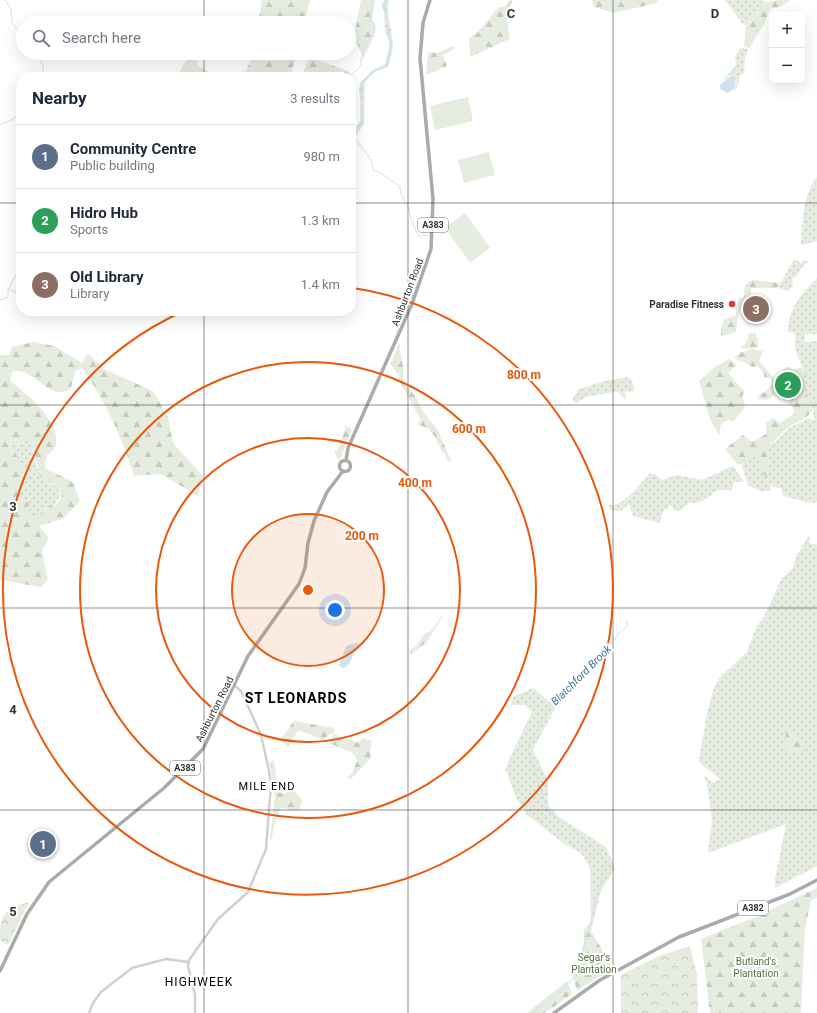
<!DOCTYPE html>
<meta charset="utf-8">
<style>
body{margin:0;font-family:Roboto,sans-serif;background:#f2f2f3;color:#1f2937}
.controls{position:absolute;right:12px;top:12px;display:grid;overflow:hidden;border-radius:8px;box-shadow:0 4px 16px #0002}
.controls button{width:36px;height:36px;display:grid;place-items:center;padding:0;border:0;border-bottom:1px solid #e0e1e3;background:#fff;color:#1f2937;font:20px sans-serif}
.you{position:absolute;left:335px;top:610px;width:14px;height:14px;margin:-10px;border:3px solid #fff;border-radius:50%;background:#1a73e8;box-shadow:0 0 0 6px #1a73e833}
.badge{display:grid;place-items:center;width:26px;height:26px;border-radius:50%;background:#2563eb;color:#fff;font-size:13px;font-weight:700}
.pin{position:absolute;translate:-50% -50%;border:2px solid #fff;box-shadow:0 1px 4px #0006}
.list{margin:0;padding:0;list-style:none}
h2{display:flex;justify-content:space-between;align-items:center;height:52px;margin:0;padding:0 16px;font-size:17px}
h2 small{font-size:13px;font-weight:400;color:#747a83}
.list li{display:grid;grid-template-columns:26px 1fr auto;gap:12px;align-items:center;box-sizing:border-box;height:64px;padding:0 16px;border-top:1px solid #e0e1e3}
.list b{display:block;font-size:15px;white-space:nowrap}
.list p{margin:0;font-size:13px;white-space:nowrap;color:#747a83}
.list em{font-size:13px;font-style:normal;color:#747a83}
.icon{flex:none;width:22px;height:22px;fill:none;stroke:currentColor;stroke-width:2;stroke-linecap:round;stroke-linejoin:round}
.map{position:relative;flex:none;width:817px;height:1013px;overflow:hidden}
.search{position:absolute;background:#fff;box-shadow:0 4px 16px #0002;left:16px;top:16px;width:340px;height:44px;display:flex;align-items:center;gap:10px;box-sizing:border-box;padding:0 14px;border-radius:22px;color:#747a83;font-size:15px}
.panel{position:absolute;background:#fff;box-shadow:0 4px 16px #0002;left:16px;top:72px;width:340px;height:244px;border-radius:16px}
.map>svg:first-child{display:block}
.grass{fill:url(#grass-dots)}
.forest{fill:url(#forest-firs);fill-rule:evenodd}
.park{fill:url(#park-crowns)}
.pitch{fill:#e6ecdf}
.water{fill:#cfe2ee}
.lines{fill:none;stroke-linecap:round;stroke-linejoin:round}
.stream{stroke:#cfe2ee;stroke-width:1}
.minor{stroke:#d0d0d0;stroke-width:2.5}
.major{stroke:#ababab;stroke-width:3.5}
.grid{fill:none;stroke:#333;stroke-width:1;stroke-opacity:0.55}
.ring{fill:none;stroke:#e8590c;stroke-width:2}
.poi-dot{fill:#e63946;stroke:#fff;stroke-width:1.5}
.labels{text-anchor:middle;stroke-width:4;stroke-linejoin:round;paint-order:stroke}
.shield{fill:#fff;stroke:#707070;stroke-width:1}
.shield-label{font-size:9px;font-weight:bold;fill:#333}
.street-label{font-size:10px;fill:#333;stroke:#fff}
.poi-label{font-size:10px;font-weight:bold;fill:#333;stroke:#fff;text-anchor:end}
.park-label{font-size:10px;fill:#56703f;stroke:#fff}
.water-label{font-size:11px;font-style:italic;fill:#3f7597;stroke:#fff}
.neighbourhood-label{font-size:11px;letter-spacing:1px;fill:#000;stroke:#fff}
.quarter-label{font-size:12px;letter-spacing:1px;fill:#000;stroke:#fff}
.district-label{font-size:14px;font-weight:bold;letter-spacing:1px;fill:#000;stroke:#fff}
.grid-label{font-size:13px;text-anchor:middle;font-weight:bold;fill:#333;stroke:#fff;stroke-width:4;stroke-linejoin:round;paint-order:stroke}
.centre{fill:#e8590c;stroke:#fff;stroke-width:2}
.ring-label{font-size:12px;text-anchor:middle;font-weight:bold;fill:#e8590c;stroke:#fff;stroke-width:4;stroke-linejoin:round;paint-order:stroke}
</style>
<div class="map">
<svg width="817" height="1013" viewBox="0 0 817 1013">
<defs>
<pattern id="grass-dots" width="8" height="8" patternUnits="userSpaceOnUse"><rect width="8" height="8" fill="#e6ecdf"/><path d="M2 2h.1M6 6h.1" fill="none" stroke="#c6cbc0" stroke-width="1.8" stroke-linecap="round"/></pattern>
<pattern id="forest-firs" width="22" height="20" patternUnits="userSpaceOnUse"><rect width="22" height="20" fill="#e6ecdf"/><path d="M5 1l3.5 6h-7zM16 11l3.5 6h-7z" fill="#c6cbc0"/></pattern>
<pattern id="park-crowns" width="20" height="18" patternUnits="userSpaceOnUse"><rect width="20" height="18" fill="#e6ecdf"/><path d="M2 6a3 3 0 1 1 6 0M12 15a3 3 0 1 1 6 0" fill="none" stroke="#c6cbc0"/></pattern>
</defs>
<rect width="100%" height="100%" fill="#fff"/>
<g class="grass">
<path d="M 384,0 L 389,0 C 385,14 393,30 393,45 C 393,52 390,60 388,67 L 376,71 L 365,82 L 364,124 L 351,144 L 351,136 L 360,121 L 360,83 L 373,70 L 385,64 L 390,44 L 385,31 L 384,11 L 382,6 Z"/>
<polygon points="725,0 761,0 765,2 761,3 746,25 742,23"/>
<polygon points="741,47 748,50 745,58 744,73 740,76 736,90 734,90 737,80 734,75 731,74 721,83 736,65 735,56"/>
<path d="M 817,177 L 817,241 L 801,245 C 803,221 802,197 817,177 Z"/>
<path d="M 794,259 L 801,263 L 803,260 L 808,262 C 801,267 798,276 792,279 L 793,284 L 789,291 L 778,288 Z"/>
<path d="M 817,278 L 817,334 L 806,334 L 805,332 L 805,342 L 817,341 L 817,502 L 811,503 L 783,496 L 782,489 L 771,485 L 770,491 L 761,491 L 748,485 L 741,463 L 749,460 L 749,455 L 754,453 L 769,476 L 768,446 L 776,441 L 789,428 L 808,418 L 814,421 L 813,408 L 803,386 L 807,378 L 795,349 L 795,333 L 788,332 C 788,309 801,294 817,278 Z"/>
<polygon points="629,377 633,383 634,391 625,392 626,400 618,392 614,392 586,397 576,403 572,400 579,389 605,381"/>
<path d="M 30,443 L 40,478 C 51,484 67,488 57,502 C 53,507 51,507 44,509 L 45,513 L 39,518 L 31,516 L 17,494 L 17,490 L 22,487 L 12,445 Z"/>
<path d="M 733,466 L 744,482 L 734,482 L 732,490 L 718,490 C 706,498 704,503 689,503 L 680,511 L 674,510 L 671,505 L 663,511 L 660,523 L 633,516 L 629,504 L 621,511 L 610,510 L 609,504 C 621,510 641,483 649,474 L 655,474 L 662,480 L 677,475 L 702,480 Z"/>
<polygon points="811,533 809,543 817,545 817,866 775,888 775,879 786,824 708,853 712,819 707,784 703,775 713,783 720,779 700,763 699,760 707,714 714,687 720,677 747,652 756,627 765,615 782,578 793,568 796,556"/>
<polygon points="533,688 556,707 533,750 548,781 548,805 559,817 606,847 615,868 601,891 591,931 590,868 581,853 566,845 526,814 515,795 505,768 532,712 525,705 511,705 513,697"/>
</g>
<g class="forest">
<polygon points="262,0 310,0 304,23 258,23"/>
<polygon points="361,0 375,0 372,20 376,26 374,36 363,59 354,35"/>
<polygon points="509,0 513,0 506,12 510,39 470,57 469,38 477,33 499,7 504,7"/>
<polygon points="592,0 658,0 657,3 614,13 594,7"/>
<polygon points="778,0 790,0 780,7 770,9 766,21 749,48 744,47 746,25 761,3"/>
<polygon points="453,46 456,48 443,55 447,66 426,75 428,52 437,53"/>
<polygon points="254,53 297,53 290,77 234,77 234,73 246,71"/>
<polygon points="198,54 197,65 213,74 214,77 177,77 186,61"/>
<polygon points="310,57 350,72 349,77 301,77"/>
<polygon points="424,259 412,299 394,338 404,301"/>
<path d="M 752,280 L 780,283 L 777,288 L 751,288 L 751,300 L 746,301 C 738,310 737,320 736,332 L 721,336 L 721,327 L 724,320 L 736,315 L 736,306 L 739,298 L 744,297 L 745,285 Z"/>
<polygon points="749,333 756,333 756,337 758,338 758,348 743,349 741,347 747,342"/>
<path d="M 33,342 L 54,346 L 82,363 L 88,354 L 104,369 L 153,391 L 168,417 L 173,443 L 203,476 L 198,496 L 161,474 L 134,476 C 124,442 103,395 81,367 L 79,370 L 75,371 L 71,388 C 50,405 33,364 12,372 L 10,381 C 26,393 61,422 56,445 C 55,450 50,453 46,456 L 45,468 L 73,482 L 80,501 L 63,519 L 39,526 L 49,538 L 42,551 L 48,580 L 41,587 L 0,580 L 0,355 L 9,355 L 12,347 ZM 29,443 L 35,455 L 40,478 C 46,481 65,487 61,498 C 60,500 57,503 55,506 L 52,505 L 44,509 L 45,513 L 39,518 L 31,516 L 27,508 L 30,503 L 19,498 L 17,494 C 17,488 23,487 24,481 C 26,471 16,455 12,445 Z"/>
<polygon points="399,344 403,366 404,384 416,397 423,412 437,429 452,462 446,459 445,453 442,452 435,437 429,429 417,424 421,420 399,380 399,375 390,364"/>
<path d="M 752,349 L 763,351 L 759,361 L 776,380 L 776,394 L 767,400 L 757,399 L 760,394 L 765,392 L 772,384 L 771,379 L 764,377 L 764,373 L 757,366 L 752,367 C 745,361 741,362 734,358 L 739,353 Z"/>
<polygon points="729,359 737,364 728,373 745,392 742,396 745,407 733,422 729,420 721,424 719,435 710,419 699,381 715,367"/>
<path d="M 787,367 L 790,367 L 792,370 L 802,367 L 807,378 L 803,386 L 813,408 C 806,422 800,419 789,427 C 781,433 776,441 768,446 L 769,476 L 766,478 L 754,453 L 749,455 L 749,460 L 738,465 L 725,449 L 743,435 L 752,442 L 766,434 L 766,423 L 773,418 L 780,423 L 793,414 L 794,410 L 788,403 L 795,395 L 795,386 L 785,375 L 784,369 Z"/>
<polygon points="346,426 352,429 341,457 338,460 334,451 337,451"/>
<polygon points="442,616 443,616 426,643 409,655 410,650 416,646 425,633 430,632"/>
<polygon points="294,721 335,728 333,734 329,734 324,740 298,730 288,747 280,740"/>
<polygon points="783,722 796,734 803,746 802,753 786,752 786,730"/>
<polygon points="334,734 359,743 362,738 372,741 370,751 371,758 351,779 347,778 352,773 357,761 354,754 329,743"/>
<path d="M 274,760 L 278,792 L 285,794 L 289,790 C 295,791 301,796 302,802 L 299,810 L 292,811 L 281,807 C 277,818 273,827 272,839 L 270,839 L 275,797 L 270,762 Z"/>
<polygon points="817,888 817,897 811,901 805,928 801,1013 710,1013 701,939 753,918"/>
<polygon points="591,922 591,931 613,968 577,991 573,976 584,942 584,929"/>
<polygon points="567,981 572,994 545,1013 527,1013"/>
</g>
<g class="park">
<path d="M 29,902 L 8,945 L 0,940 C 0,912 4,910 29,902 Z"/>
<polygon points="690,946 697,975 698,1013 621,1013 621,975 659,956"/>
</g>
<g class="pitch">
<polygon points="468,97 473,121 435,130 430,106"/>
<polygon points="489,152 495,175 464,183 458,160"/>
<polygon points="465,213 490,248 470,263 445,228"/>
</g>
<g class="water">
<path d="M 384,0 L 388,0 L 385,7 L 392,45 L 389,65 C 381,73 372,68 364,81 C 357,94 367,110 362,124 C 360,129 354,135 351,139 L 361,121 L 362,107 L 359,90 L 361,82 L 373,70 L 385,66 L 387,61 L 390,41 L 387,35 L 387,20 L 382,6 Z"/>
<polygon points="733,74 736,79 734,89 728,93 720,89 720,85"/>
<polygon points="355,643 359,643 349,664 344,668 340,667 339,665 346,646"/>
</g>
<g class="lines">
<g class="stream">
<polyline points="5,0 11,9 12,23 23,36"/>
<path d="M 33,53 C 41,62 46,63 42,77"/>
<path d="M 349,77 L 361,66 C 360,59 364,47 367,42 C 370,37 375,35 374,28 C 374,25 371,23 370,20 L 373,0"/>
<polyline points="0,125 13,119 21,112"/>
<path d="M 353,136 L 371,160 L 373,170 C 384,173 390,181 400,186 C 399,196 407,201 409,210 C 410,220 415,227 419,237 L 424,235 L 429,236"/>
<polyline points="9,289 16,292 18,301"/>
<polyline points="0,300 8,297 8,290 21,265"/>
<polyline points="532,1013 551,999 577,975 605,866 600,852 548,811 528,751 528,746 552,702 589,665 600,658 619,633 628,626 626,620"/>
</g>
<g class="minor">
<polyline points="89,1013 93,1003 101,992 132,968 166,959 188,962"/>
<polyline points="195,1013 195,995 188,966 189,960 218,919 248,892 266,849 271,784 269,771 261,735 241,691 235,686"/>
</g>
<g class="major">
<polyline points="346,460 348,448 412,304 431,249 433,199 420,58 423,23 430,0"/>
<circle cx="345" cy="466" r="5.5"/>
<polyline points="0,971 27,914 49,882 164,788 203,749 248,656 299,584 305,568 308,543 314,521 327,492 343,471"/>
<polyline points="554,1013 600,980 679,937 790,894 817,880"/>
</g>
</g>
<path class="grid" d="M 204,0 L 204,23M 408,0 L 408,1013M 613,0 L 613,1013M 204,53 L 204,77M 0,203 L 21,203M 351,203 L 817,203M 204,311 L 204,1013M 0,405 L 817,405M 0,608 L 817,608M 0,810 L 817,810"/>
<circle cx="308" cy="590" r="76" fill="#e8590c" fill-opacity=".12"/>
<g class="ring">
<circle cx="308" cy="590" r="76"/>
<circle cx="308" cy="590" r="152"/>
<circle cx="308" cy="590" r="228"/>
<path d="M353 288A305 305 0 1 1 184 311"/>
</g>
<circle class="poi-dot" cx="732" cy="304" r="4"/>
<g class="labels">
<g class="shield">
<rect x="418" y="218" width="30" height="14" rx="3"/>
<rect x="170" y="761" width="30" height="14" rx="3"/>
<rect x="738" y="901" width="30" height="14" rx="3"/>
</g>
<g class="shield-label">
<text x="433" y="228">A383</text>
<text x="185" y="771">A383</text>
<text x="753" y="911">A382</text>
</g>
<g class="street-label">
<text transform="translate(407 292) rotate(-69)" y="4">Ashburton Road</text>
<text transform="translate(214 709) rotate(-63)" y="4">Ashburton Road</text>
</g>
<g class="poi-label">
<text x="724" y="308">Paradise Fitness</text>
</g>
<g class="park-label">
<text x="594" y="961">Segar's<tspan x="594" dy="12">Plantation</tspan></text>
<text x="756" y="965">Butland's<tspan x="756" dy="12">Plantation</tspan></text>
</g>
<g class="water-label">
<text transform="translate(581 675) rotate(-45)" y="4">Blatchford Brook</text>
</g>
<g class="neighbourhood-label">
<text x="267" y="790">MILE END</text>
</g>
<g class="quarter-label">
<text x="199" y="986">HIGHWEEK</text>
</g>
<g class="district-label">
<text x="296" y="703">ST LEONARDS</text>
</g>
</g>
<g class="grid-label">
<text x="511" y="18">C</text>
<text x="715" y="18">D</text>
<text x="13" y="511">3</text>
<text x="13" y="714">4</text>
<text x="13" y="916">5</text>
</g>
<circle cx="308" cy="590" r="6" class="centre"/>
<g class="ring-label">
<text x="524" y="379">800 m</text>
<text x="469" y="433">600 m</text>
<text x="415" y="487">400 m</text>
<text x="362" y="540">200 m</text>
</g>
</svg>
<div class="controls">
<button>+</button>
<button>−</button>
</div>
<div class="you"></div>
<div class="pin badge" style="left:43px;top:844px;background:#5c6f8a">1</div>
<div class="pin badge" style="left:788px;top:385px;background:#2e9e5b">2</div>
<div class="pin badge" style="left:756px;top:309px;background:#8d6e63">3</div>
<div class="search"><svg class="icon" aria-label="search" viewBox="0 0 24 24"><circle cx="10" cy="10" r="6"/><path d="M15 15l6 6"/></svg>Search here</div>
<section class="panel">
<h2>Nearby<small>3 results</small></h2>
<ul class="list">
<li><span class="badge" style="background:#5c6f8a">1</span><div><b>Community Centre</b><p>Public building</p></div><em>980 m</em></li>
<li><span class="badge" style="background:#2e9e5b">2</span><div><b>Hidro Hub</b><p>Sports</p></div><em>1.3 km</em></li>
<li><span class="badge" style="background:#8d6e63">3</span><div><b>Old Library</b><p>Library</p></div><em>1.4 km</em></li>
</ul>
</section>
</div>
